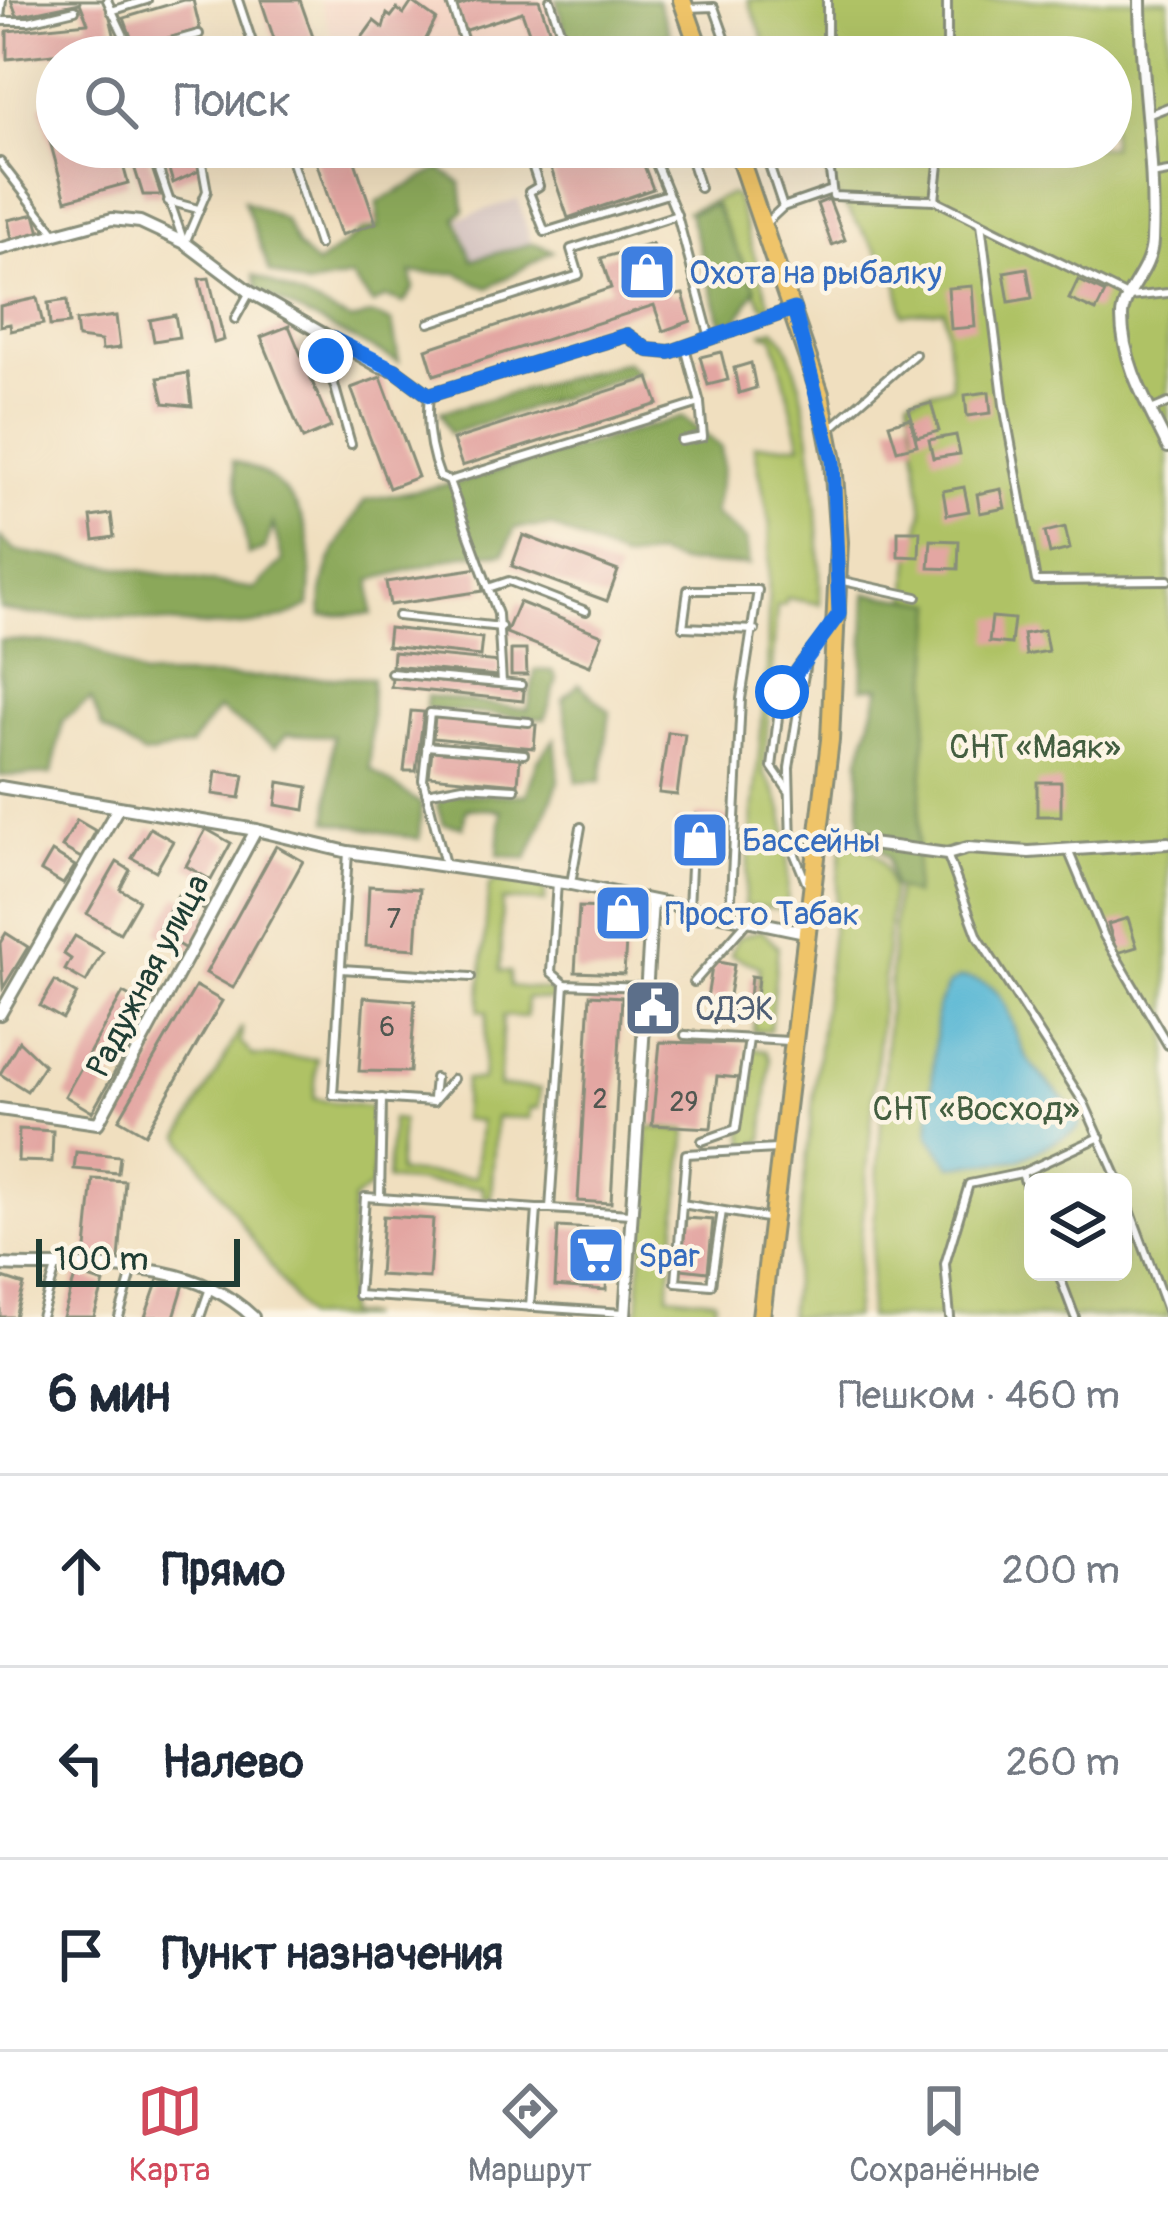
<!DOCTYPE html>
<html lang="ru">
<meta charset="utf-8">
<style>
body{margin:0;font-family:Pangolin,sans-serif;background:#f6f6f7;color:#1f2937}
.controls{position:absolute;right:36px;bottom:36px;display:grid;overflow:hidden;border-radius:18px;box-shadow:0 12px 48px #0002}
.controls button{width:108px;height:108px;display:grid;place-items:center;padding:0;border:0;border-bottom:3px solid #e0e1e3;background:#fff;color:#1f2937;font:60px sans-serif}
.scale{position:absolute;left:36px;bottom:30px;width:204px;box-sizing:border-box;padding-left:12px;border:6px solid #1f3d34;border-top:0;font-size:33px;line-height:42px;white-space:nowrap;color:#1f3d34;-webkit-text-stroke:9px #fcf5e5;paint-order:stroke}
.stop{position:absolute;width:36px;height:36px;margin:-27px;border:9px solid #1a73e8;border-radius:50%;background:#fff}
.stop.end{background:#1a73e8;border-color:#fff;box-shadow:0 3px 12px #0008}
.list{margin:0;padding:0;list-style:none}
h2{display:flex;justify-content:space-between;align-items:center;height:156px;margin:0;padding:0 48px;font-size:51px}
h2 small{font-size:39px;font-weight:400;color:#747a83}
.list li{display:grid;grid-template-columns:78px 1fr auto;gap:36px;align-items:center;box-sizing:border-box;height:192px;padding:0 48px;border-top:3px solid #e0e1e3}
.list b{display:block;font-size:45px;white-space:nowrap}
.list em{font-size:39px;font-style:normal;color:#747a83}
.icon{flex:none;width:66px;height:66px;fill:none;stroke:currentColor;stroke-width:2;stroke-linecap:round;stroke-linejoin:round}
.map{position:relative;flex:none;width:1168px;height:1317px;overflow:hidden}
.search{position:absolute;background:#fff;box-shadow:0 12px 48px #0002;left:36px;right:36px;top:36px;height:132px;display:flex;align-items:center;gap:30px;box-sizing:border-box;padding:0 42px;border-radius:66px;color:#747a83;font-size:45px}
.sheet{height:732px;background:#fff}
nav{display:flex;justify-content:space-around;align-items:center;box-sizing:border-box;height:168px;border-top:3px solid #e0e1e3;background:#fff;font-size:33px;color:#747a83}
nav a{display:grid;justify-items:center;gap:6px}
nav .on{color:#d1495b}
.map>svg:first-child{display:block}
.built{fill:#f5d3c2}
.industrial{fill:#d1c0bd}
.green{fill:#afc265;stroke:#67804c;stroke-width:3;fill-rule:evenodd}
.forest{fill:#8ba85a;stroke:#557247;stroke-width:3}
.water{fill:#55b6d4;stroke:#3a7a84;stroke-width:3}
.building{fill:#e3a6a2}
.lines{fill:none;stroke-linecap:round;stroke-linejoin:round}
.lane-casing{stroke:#888e7a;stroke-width:12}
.street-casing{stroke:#888e7a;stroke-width:16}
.primary-casing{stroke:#888e7a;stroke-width:22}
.lane{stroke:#fff;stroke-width:6}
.street{stroke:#fff;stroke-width:10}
.primary{stroke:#efc469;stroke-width:16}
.route{stroke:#1a73e8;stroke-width:15}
.labels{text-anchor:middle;stroke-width:9;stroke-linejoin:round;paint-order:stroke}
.number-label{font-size:27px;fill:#505750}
.shop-label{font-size:33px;fill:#366cbe;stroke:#fcf5e5;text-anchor:start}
.park-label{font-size:33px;fill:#435e40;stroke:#fcf5e5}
.street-label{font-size:33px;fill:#1f3d34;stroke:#fcf5e5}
.service-label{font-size:33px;fill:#4e5e75;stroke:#fcf5e5;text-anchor:start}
</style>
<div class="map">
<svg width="1168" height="1317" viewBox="0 0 1168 1317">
<rect width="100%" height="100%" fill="#fcf5e5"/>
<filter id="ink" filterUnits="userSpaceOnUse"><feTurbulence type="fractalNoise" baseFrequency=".00833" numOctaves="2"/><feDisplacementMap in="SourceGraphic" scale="24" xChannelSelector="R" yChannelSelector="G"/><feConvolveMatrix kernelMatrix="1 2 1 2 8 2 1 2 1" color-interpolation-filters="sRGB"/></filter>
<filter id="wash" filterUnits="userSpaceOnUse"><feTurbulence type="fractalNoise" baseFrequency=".004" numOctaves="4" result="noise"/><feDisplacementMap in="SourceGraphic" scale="48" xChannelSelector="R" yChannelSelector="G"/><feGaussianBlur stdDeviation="2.7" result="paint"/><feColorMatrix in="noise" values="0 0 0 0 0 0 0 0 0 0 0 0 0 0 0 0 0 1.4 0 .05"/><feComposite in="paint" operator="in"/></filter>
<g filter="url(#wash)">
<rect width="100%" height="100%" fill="#f0dfbf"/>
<polygon class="built" points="319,0 630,0 601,57 340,57"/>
<polygon class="industrial" points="518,199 531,242 473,259 459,218"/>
<g class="green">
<path d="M 748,0 L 1168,0 L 1168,1317 L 868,1317 L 899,852 L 909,568 L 923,512 L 909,397 L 952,386 L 944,310 L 903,314 L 897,278 L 834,191 L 813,147 L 1111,147 L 1111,57 L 771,57 ZM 1033,1182 L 1123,1182 L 1123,1272 L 1033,1272 Z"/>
<polygon points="731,194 736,197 772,312 762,305 715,204 685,212"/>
<path d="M 774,329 C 814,362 821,551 820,604 L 787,598 L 785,605 L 777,606 L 764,774 C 793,810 788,863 787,909 L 744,905 L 767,669 L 770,524 L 754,445 L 801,445 L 773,335 L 761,333 Z"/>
<path d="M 842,842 C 878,848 884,857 892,891 L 854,1317 L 789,1317 Z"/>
<polygon points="496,880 537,883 545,891 545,902 502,900 500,971 510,972 510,986 554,991 551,1000 527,998 526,1017 503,1016 499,1086 540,1089 538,1108 530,1108 529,1118 496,1117 491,1198 483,1197 483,1187 387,1180 392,1119 402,1120 398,1172 476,1177 480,1121 462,1119 465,1080 482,1080 487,1012 479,1011 489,885"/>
<polygon points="762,930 778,947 770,1030 753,1031 760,967 731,955 737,938"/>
<polygon points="242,1027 241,1043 253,1056 317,1059 314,1099 377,1108 372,1186 353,1200 346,1315 368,1317 306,1317 181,1136"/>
<polygon points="752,1048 766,1051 770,1060 763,1140 747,1149 743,1131"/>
<polygon points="648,1127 687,1131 668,1295 715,1300 714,1317 638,1317"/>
</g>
<g class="forest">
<polygon points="556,0 657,0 670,33 610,57 572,57"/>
<polygon points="440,169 461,183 464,210 456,217 472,260 534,243 553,251 488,288 457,273 411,273 414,288 404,303 386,297 373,304 351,277 306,286 270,272 244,201 285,220 297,246 317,265 362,231 378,227 378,202"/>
<polygon points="714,205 756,288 738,320 723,328 689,213"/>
<polygon points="254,275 352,321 371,314 392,322 399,362 258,291"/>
<polygon points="626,362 638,372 450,434 441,412"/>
<path d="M 682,417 L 721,447 L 723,468 L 714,514 L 746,540 L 749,565 L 681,563 L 657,555 L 624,560 L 551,526 L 515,528 L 504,553 L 468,554 L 371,580 L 372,614 L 322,616 C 317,570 342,537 365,500 L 460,482 Z"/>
<path d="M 233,461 C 306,482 316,539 309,606 C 244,642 170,620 101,616 C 65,614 36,618 0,609 L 0,537 L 15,551 L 255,589 L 283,561 L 273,524 L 265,549 L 248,555 Z"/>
<polygon points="866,593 935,603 914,895 893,887 888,858 860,826 860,758 880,687 862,688"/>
<polygon points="0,640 84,644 143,676 372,678 370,769 421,804 419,839 328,821 333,736 287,734 275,747 218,709 190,746 144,755 102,728 91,699 63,720 52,774 0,776"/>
<polygon points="535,670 553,671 557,679 545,719 426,709 427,696 528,710"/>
<polygon points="579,684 610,712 601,781 577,782 563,699"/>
<polygon points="555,738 559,781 527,859 498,855 501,810 466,808 463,827 443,824 437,806 444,794 526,795 538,760"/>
</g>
<path class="water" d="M 960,978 C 1016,978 1005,1032 1033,1066 C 1049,1086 1069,1099 1081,1124 L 1076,1131 L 1017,1160 L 951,1166 L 929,1135 L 937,1008 L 949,984 Z"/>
<g id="blocks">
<g class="building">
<polygon points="11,0 106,0 119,56 101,57 98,49 7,59 7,31 88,23 80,3 17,16"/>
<polygon points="184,0 193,0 200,29 135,48 124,18"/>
<polygon points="261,0 300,0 320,57 280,57"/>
<polygon points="476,0 539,0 559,57 504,57 534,46 522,12 464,31 455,7"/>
<polygon points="412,2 436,19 417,57 363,57 368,50 358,43 374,21 383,28 387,14 391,17 397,9 404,14"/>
<polygon points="57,100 57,147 118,147 128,183 66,200 40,105"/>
<polygon points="128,147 145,147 161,195 143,195"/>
<polygon points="162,147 194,147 201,170 173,183"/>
<polygon points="311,147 350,147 376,223 341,235"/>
<polygon points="637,147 653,189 568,218 544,148"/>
<polygon points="829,199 845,240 832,245 817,204"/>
<polygon points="35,214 40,233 12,239 8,220"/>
<polygon points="652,244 670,296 683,294 691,321 663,331 654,305 434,375 426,349 611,288 601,258"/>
<polygon points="1027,268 1032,298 1009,302 1004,272"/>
<polygon points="209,278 224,340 214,343 199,279"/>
<polygon points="1078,280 1105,293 1096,311 1069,299"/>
<polygon points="972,286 975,327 951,329 948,288"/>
<polygon points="37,298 43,324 11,331 10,324 0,326 0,306"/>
<polygon points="67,300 69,324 50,326 48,303"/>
<polygon points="175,315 179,337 154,341 150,320"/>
<polygon points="116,316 120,348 102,350 101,341 78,338 76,321"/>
<polygon points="289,326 331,427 303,439 261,337"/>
<polygon points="721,352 728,380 708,385 700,357"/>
<polygon points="751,363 756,388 739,393 734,368"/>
<polygon points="188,373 192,406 164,403 158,378"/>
<polygon points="381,377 418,477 389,488 351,388"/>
<polygon points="649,378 658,404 462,466 453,440"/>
<polygon points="989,392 991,413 967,416 965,395"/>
<polygon points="931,403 939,431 917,437 909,409"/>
<polygon points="910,418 917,445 897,450 889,424"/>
<polygon points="956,435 960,454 933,458 929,440"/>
<polygon points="964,487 969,511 947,515 943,491"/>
<polygon points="1001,489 1005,508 980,513 977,494"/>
<polygon points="111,514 114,537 94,540 91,517"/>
<polygon points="1065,527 1070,549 1050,554 1045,532"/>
<polygon points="898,531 920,531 919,557 898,556"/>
<polygon points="523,535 618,571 607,601 512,566"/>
<polygon points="931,540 959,541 958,569 929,568"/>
<polygon points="479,568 483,591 390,605 386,582"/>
<polygon points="519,602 602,635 590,666 506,633"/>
<polygon points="992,617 1014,619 1011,644 989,642"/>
<polygon points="389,628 482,638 480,656 387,646"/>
<polygon points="1044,630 1048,651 1026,655 1023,634"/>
<polygon points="511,650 526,650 527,675 511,675"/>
<polygon points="393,652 500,662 498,676 392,666"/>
<polygon points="392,677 524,690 523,701 391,687"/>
<polygon points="411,711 424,712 416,771 404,771"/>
<polygon points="435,716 536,725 534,748 433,738"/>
<polygon points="668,732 685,734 677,795 659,793"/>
<polygon points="432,750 520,758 518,784 429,776"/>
<polygon points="216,771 244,775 240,798 213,794"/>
<polygon points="279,782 308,787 305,810 276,805"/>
<rect x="1037" y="782" width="24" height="34"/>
<polygon points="696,814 732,819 727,858 672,850 676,820 695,823"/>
<polygon points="77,820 96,831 81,858 62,847"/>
<polygon points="150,828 173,841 156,871 132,858"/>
<polygon points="206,829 231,843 211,880 186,866"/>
<polygon points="276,846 303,861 233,988 206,973"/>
<polygon points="52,852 75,866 63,884 41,871"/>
<polygon points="117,862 130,870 120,889 139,900 120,933 87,914"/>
<polygon points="369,886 420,889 416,949 366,946"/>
<polygon points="178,895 211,914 189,951 157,932"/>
<polygon points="579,907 628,909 624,974 575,972"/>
<polygon points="1128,918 1137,947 1117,953 1108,924"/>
<polygon points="6,933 28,947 3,988 0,943"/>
<polygon points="75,936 103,952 86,982 65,970 71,959 64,954"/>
<polygon points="713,961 734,965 728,1001 707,998"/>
<polygon points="751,976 758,977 754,1020 732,1018 733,1009 748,1010"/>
<polygon points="55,981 77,994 63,1019 40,1006"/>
<polygon points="196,986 222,1001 145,1134 119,1119"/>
<polygon points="123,993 151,1009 92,1112 65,1096"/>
<polygon points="590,995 622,997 611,1203 578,1201"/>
<polygon points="364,997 415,1001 410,1072 359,1071"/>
<polygon points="655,999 671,999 670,1024 654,1023"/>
<polygon points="19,1041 44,1065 27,1091 0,1074"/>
<polygon points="660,1042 744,1044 739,1078 717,1076 711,1128 652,1125"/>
<polygon points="19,1129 53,1131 52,1162 18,1161"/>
<polygon points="76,1152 120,1156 118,1173 74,1169"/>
<polygon points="93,1179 125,1181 119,1260 85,1259"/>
<polygon points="383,1216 433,1219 429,1278 379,1275"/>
<polygon points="686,1218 713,1220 708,1272 681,1269"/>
<polygon points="558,1227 609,1230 606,1290 555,1286"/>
<polygon points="76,1274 104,1283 94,1317 63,1317"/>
<polygon points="0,1277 24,1285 15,1317 0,1317"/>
<polygon points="159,1277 184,1284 174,1317 145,1317"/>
</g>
</g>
</g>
<g filter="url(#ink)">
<use href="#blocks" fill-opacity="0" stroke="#888e7a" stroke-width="3"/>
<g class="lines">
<defs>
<g id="lane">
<polyline points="107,0 134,57"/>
<polyline points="238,0 257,57"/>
<polyline points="450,0 469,57"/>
<polyline points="550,0 569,57"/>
<polyline points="947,0 947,57"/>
<polyline points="687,8 714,7 732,57"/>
<polyline points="111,11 147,0"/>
<polyline points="0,18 2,0"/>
<polyline points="0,21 29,21 75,10"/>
<polyline points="131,53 199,34"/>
<polyline points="645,57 692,40"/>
<polyline points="827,57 827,0"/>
<polyline points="1150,114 1168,107"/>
<polyline points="151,147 183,240"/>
<polyline points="287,147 319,245"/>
<polyline points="526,147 539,186 529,192 545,232 668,194"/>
<polyline points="687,147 700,188"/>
<polyline points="763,147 783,207"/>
<polyline points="827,147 833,196 935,200 1129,297 1168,293"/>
<polyline points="0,162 55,233"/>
<polyline points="1151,175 1168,172"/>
<polyline points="935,200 941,147"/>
<polyline points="168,201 198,209"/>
<polyline points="677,215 710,338"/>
<polyline points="981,223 1004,405 1036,581 1168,580"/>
<polyline points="765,224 783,207 829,191"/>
<polyline points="185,243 207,191 199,147"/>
<polyline points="235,319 250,292"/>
<polyline points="429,323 579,275 571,249 677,215 649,147"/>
<polyline points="331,338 326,356 351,444"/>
<path d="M 429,395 C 426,423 430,451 440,477 L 449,481 L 700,403 L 685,347"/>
<polyline points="1151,410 1168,403"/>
<polyline points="830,429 915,354"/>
<polyline points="681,441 703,437 700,403"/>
<polyline points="449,481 498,614 502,683"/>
<polyline points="843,581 917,597"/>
<polyline points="491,587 509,581 586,611"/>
<polyline points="398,616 501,627"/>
<polyline points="391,673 521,685"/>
<polyline points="426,746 524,754"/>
<polyline points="788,790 772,767 781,692 803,660"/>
<polyline points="426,793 463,786 515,789"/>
<polyline points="1068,850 1104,936 1168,1045"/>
<polyline points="348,852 333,1095 433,1102"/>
<polyline points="947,854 978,937 1084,1103 1119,1182"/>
<polyline points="445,864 423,780 430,713 529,722"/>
<polyline points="557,882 551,972 565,984 644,987"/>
<polyline points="806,882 791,845 789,768 807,655 830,626"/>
<polyline points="571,883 581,827"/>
<polyline points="689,908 691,868"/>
<polyline points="730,917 741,699 758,590 688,590 683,627 755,630"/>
<polyline points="341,969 471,977"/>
<polyline points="694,982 746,923"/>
<polyline points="685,1035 789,1041"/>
<polyline points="433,1098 435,1078"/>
<polyline points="433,1102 453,1079"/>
<polyline points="702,1141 736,1129 749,1039"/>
<polyline points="1022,1173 1033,1207"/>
<polyline points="1123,1191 1168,1313"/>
<polyline points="380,1197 382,1098"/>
<polyline points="682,1204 676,1282 711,1285 722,1211"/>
<polyline points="537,1209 365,1197 358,1295 623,1313"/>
<polyline points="550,1209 630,1214"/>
<polyline points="772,1219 682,1204 686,1154 777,1149"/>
<polyline points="1058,1272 1075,1317"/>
<polyline points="530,1307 537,1209 550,1209 565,984"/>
<polyline points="41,1317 56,1268"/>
<polyline points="119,1317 133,1269"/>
<polyline points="200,1317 210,1288"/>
<polyline points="950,1317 945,1264 969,1184 1022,1173 1100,1137"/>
</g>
<g id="street">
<path d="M 1140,0 C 1140,81 1156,160 1152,241 C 1151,272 1122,293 1122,317 C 1122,363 1149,407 1168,447"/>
<polyline points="0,249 112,219 140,222 185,243 250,292 379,366 395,370 429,395 627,335 648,350 670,352 794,309"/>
<polyline points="0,787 256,830 348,852 571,884 805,932"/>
<polyline points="818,837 947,854 968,848 1029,852 1168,843"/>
<polyline points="0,1014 118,808"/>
<polyline points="0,1109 98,1123 256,830"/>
<path d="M 0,1265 C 89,1270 184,1252 253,1317"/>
<polyline points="625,1317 652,902"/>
</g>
<g id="primary">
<polyline points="682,0 702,57"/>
<polyline points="736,147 820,394 833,461 839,542 830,740 761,1317"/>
</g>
</defs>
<use href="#lane" class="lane-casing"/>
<use href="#street" class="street-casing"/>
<use href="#primary" class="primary-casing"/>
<use href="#lane" class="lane"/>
<use href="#street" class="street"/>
<use href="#primary" class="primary"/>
</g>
</g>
<g class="lines" filter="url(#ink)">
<polyline class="route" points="326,356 331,338 395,370 429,395 627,335 648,350 670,352 794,309 833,461 839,614 782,692"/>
</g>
<defs>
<symbol id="shop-square" viewBox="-11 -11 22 22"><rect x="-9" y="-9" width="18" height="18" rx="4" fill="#3f7fe0" stroke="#fcf5e5"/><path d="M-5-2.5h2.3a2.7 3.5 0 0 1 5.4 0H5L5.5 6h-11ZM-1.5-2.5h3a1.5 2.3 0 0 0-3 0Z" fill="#fff"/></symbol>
<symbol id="civic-square" viewBox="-11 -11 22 22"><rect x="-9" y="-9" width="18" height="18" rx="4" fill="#5c6f8a" stroke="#fcf5e5"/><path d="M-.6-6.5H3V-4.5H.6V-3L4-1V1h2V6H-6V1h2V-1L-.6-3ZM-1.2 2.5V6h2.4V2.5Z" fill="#fff"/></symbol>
<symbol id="supermarket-square" viewBox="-11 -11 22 22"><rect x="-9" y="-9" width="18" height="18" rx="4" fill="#3f7fe0" stroke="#fcf5e5"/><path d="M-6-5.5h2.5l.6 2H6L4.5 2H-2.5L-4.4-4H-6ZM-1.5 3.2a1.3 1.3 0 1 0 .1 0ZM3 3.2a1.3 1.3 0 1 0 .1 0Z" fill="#fff"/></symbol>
</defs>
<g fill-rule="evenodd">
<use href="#shop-square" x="614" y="239" width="66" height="66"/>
<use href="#shop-square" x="667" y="807" width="66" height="66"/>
<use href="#shop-square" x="590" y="880" width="66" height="66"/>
<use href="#civic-square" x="620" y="975" width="66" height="66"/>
<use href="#supermarket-square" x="563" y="1222" width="66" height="66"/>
</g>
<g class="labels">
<g class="number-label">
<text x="394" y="928">7</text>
<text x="387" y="1036">6</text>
<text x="600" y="1108">2</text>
<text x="684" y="1111">29</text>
</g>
<g class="shop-label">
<text x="689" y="284">Охота на рыбалку</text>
<text x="742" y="852">Бассейны</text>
<text x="665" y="925">Просто Табак</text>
<text x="638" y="1267">Spar</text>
</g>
<g class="park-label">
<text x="1035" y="758">СНТ «Маяк»</text>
<text x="976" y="1120">СНТ «Восход»</text>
</g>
<g class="street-label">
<text transform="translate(147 975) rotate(-62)" y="12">Радужная улица</text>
</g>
<g class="service-label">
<text x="695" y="1020">СДЭК</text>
</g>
</g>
</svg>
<div class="controls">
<button><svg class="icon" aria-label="layers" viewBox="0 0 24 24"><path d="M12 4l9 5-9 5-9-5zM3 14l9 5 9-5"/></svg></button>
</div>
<div class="scale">100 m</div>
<div class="stop" style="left:782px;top:692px"></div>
<div class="stop end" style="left:326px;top:356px"></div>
<div class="search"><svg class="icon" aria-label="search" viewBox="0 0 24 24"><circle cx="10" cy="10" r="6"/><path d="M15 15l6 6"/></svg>Поиск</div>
</div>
<section class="sheet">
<h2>6 мин<small>Пешком · 460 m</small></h2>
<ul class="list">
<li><svg class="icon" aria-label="ahead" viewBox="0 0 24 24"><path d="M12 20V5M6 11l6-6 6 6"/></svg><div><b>Прямо</b></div><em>200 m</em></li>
<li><svg class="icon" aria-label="left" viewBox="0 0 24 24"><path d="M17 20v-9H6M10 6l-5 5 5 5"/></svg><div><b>Налево</b></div><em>260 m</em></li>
<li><svg class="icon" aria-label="arrive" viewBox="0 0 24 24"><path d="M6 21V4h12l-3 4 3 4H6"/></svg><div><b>Пункт назначения</b></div></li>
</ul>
</section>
<nav>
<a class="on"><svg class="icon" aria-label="map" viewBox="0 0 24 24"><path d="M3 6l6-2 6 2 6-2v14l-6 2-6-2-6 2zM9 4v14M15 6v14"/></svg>Карта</a>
<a><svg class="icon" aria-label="directions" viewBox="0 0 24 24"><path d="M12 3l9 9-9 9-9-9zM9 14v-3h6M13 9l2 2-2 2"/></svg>Маршрут</a>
<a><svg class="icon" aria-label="saved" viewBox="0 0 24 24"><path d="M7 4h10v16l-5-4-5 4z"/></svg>Сохранённые</a>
</nav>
